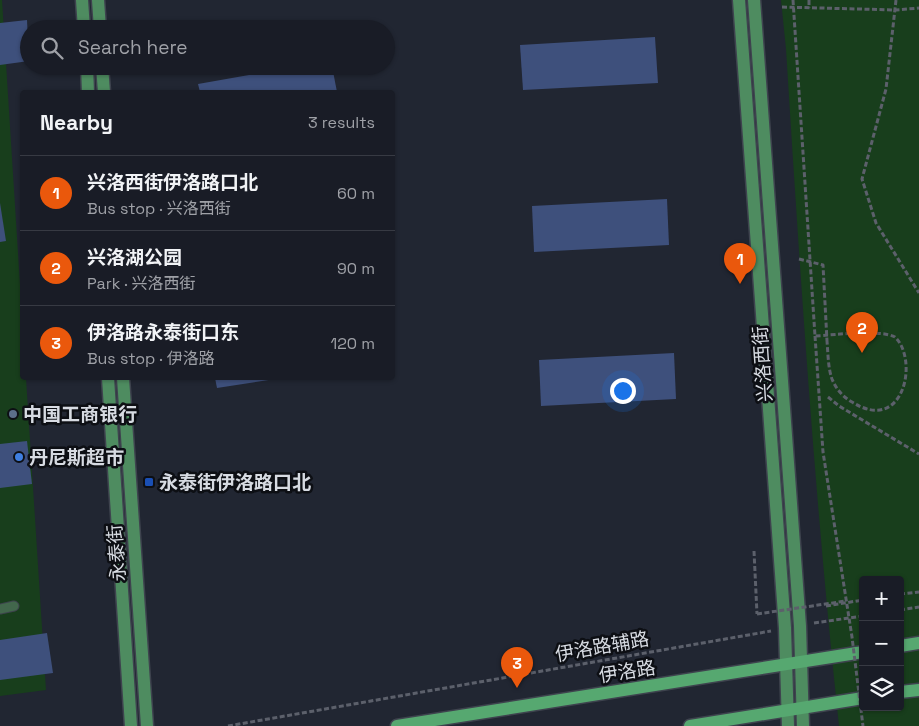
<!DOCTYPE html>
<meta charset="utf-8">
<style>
body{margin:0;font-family:"Space Grotesk","Noto Sans SC",sans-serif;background:#262932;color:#f1f3f6}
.controls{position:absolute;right:15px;bottom:15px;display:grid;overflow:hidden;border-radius:5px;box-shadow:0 1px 4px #0004}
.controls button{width:45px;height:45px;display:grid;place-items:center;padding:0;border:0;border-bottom:1px solid #373a43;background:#191c26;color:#f1f3f6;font:25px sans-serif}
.you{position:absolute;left:622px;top:390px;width:18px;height:18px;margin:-12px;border:4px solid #fff;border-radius:50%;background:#1a73e8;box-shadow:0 0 0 8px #1a73e833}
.badge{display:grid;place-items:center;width:32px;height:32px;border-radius:50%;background:#ea580c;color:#fff;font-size:16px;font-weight:700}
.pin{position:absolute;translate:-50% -41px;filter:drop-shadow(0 1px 2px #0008)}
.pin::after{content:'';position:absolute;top:26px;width:18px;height:15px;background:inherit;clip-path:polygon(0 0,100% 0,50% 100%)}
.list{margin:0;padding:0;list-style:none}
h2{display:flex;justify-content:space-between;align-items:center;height:65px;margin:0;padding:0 20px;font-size:21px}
h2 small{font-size:16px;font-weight:400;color:#9fa1a7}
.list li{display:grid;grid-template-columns:32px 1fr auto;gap:15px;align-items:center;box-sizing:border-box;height:75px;padding:0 20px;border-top:1px solid #373a43}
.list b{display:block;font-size:19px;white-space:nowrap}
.list p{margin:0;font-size:16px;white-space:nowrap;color:#9fa1a7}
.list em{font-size:16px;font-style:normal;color:#9fa1a7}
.icon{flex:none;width:28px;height:28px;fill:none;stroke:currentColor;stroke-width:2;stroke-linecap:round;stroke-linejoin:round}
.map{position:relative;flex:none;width:919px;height:726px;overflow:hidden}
.search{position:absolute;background:#191c26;box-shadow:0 1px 4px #0004;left:20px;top:20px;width:375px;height:55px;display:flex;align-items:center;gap:12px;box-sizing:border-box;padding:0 18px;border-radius:28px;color:#9fa1a7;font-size:19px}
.panel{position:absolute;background:#191c26;box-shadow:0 1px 4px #0004;left:20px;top:90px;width:375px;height:290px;border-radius:5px}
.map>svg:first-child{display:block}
.green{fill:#183e1c;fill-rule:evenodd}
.building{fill:#3e507c}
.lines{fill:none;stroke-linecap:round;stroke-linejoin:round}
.lane-casing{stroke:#3e434e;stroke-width:11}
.secondary-casing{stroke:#3e434e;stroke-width:15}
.primary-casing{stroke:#3e434e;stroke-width:15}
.path{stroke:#5c606b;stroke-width:3;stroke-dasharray:5 2.5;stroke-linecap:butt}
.lane{stroke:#42674c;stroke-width:9}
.secondary{stroke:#4e8c60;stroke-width:12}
.primary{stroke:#56a870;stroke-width:12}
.path-bridge{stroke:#5c606b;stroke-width:3;stroke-dasharray:5 2.5;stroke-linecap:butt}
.service-dot{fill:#5c6f8a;stroke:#0d0f14;stroke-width:2}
.shop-dot{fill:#3f7fe0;stroke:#0d0f14;stroke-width:2}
.transit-dot{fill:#1a4fb4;stroke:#0d0f14;stroke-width:2}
.labels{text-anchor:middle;stroke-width:5;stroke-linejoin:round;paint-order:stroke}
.street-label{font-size:19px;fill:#d7dbe2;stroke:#0d0f14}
.poi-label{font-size:19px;font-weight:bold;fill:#d7dbe2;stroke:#0d0f14;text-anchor:start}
</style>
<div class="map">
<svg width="919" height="726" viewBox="0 0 919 726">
<rect width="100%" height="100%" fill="#212632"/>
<g class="green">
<polygon points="0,0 2,0 22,316 22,378 26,378 46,690 0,696"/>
<path d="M 781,0 L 919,0 L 919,726 L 839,726 C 815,501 800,275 786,49 ZM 863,580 L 900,580 L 900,707 L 863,707 Z"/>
</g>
<g class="building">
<polygon points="27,20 29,61 0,65 0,23"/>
<polygon points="655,37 658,83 523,90 520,45"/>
<polygon points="301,66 332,66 337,92 200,92 198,84"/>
<polygon points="667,199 669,245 534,252 532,206"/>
<polygon points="0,203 6,241 0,242"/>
<polygon points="674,353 676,399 541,406 539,360"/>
<polygon points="215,378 274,378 275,379 217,388"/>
<polygon points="27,441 32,484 0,488 0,444"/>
<polygon points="47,633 53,673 0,680 0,640"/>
</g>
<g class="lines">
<defs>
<polyline id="lane" points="0,609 14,606"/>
<g id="secondary">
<polyline points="82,0 84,29"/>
<polyline points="98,0 100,29"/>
<polyline points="739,0 785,628 788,726"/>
<polyline points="754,0 800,626 803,726"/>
<polyline points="87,66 88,92"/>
<polyline points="102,66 104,92"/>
<polyline points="108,378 131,726"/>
<polyline points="123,378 147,726"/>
</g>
<g id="primary">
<polyline points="900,646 919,643"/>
<polyline points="900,692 919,690"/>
<polyline points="397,726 863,652"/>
<polyline points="690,726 863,698"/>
</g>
</defs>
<use href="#lane" class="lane-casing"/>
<use href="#secondary" class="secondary-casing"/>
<use href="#primary" class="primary-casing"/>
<g class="path">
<polyline points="809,0 809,8"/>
<polyline points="896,0 886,89 862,179 876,223 919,293"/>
<polyline points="782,7 896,10 919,8"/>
<polyline points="799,259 823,265 827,341"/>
<polyline points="828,397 839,406 919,454"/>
<polyline points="754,551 757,614"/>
<polyline points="900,594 919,592"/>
<polyline points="826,606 863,600"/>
<polyline points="900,610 919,607"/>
<polyline points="814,623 863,616"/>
<polyline points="228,726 771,631"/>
</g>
<use href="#lane" class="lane"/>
<use href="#secondary" class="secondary"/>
<use href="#primary" class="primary"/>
<g class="path-bridge">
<path d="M 793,0 L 815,336 C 834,335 879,329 895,337 C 919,360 904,435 852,402 C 843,397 836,389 832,379 C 828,368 828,353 827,341"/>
<polyline points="815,336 823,452 852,637 863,726"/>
<polyline points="757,614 846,601"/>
</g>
</g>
<circle class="service-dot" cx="13" cy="414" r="5"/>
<circle class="shop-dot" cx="19" cy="457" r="5"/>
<rect class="transit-dot" x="144" y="477" width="10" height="10" rx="2.5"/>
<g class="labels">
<g class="street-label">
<text transform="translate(762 364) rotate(-94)" y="7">兴洛西街</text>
<text transform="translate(116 553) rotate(-94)" y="7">永泰街</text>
<text transform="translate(602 646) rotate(-10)" y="7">伊洛路辅路</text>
<text transform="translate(627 671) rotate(-9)" y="7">伊洛路</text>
</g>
<g class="poi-label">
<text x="23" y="421">中国工商银行</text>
<text x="29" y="464">丹尼斯超市</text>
<text x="159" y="489">永泰街伊洛路口北</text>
</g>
</g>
</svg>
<div class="controls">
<button>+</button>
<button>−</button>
<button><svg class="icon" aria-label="layers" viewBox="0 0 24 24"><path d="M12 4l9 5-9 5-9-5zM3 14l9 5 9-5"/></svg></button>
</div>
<div class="you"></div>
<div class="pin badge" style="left:740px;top:284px">1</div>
<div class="pin badge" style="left:862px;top:353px">2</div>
<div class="pin badge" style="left:517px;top:688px">3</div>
<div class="search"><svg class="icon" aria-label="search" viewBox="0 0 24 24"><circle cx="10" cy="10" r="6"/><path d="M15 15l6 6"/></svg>Search here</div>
<section class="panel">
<h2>Nearby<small>3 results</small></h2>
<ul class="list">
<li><span class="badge">1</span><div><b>兴洛西街伊洛路口北</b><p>Bus stop · 兴洛西街</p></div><em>60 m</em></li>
<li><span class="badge">2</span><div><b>兴洛湖公园</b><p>Park · 兴洛西街</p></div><em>90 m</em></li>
<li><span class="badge">3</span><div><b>伊洛路永泰街口东</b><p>Bus stop · 伊洛路</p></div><em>120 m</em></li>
</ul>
</section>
</div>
